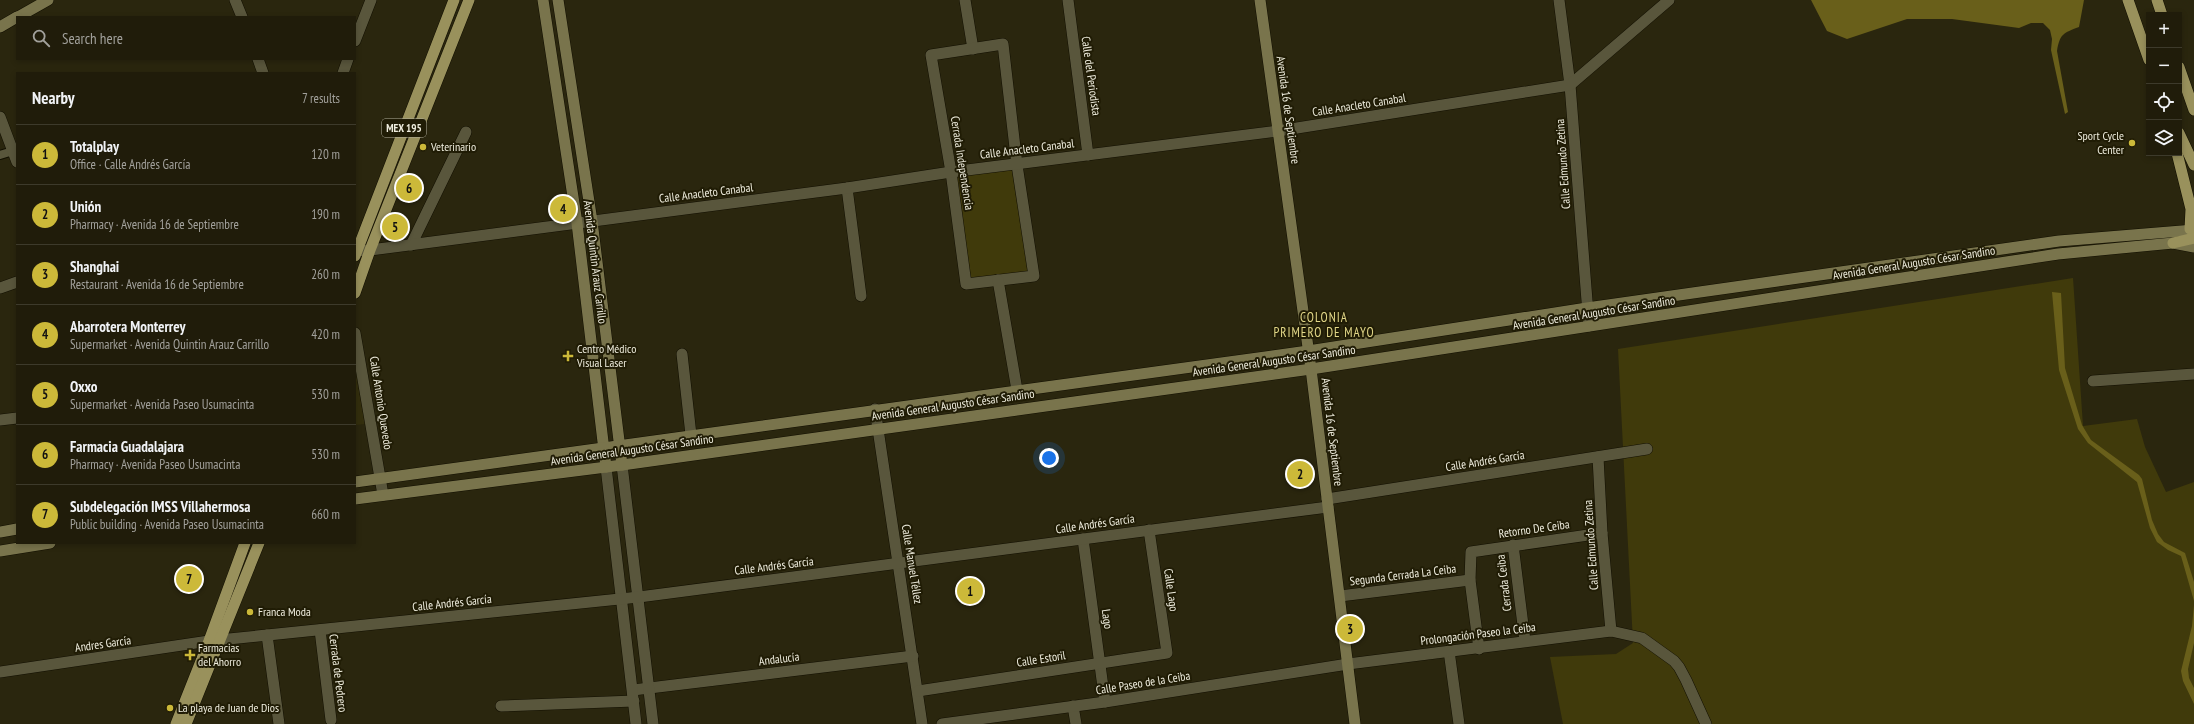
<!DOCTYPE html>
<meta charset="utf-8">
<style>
body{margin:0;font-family:"PT Sans Narrow",sans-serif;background:#2d2918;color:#f1f3f6}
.controls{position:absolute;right:12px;top:12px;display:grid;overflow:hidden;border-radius:0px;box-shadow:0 2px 6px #0003}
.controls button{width:36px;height:36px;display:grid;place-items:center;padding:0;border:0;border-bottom:1px solid #3d3a2b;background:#201c0a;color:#f1f3f6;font:20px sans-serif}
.you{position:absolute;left:1049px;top:458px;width:14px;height:14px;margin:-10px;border:3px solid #fff;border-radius:50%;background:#1a73e8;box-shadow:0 0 0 6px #1a73e833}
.badge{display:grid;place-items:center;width:26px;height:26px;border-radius:50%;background:#ccb939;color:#111;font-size:13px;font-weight:700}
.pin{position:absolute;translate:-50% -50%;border:2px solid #fff;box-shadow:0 1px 4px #0006}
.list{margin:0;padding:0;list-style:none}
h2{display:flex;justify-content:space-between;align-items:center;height:52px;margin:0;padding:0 16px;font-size:17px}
h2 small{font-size:13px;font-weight:400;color:#a2a19c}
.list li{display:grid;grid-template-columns:26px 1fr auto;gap:12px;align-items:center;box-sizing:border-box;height:60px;padding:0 16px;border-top:1px solid #3d3a2b}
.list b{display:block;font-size:15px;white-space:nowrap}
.list p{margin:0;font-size:13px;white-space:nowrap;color:#a2a19c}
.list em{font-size:13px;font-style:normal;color:#a2a19c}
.icon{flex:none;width:22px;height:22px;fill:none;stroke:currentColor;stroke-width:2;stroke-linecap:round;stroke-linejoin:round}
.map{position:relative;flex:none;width:2194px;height:724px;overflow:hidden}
.search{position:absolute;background:#201c0a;box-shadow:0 2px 6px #0003;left:16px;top:16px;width:340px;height:44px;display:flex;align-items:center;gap:10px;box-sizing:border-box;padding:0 14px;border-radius:0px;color:#a2a19c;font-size:15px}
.panel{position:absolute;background:#201c0a;box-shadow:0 2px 6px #0003;left:16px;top:72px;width:340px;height:472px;border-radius:0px}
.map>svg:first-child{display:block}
.built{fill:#332e0d}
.green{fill:#403a0b}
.water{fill:#695f1a}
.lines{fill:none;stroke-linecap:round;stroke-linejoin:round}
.pedestrian-casing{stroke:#120f00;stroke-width:10}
.minor-casing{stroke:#120f00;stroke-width:12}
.tertiary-casing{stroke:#120f00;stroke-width:12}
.secondary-casing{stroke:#120f00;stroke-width:12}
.primary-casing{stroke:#120f00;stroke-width:12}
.pedestrian{stroke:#59563c;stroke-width:8}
.minor{stroke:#59563c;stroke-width:11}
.tertiary{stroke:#59563c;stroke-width:11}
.secondary{stroke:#79744c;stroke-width:11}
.primary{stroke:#99915c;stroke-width:11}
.poi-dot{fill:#ccb939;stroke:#201c05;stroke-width:1.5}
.labels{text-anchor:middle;stroke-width:4;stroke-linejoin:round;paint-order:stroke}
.shield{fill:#201c05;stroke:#b1ae9d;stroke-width:1}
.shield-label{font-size:11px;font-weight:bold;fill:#efedde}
.street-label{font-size:12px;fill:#efedde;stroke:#201c05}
.poi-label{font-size:12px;fill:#efedde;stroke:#201c05;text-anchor:start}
.neighbourhood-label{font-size:13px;letter-spacing:1px;fill:#e2d788;stroke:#201c05}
</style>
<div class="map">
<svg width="2194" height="724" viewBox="0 0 2194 724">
<rect width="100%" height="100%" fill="#2a260e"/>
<polygon class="built" points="355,374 358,374 366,424 355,425"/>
<g class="green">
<polygon points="1017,165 1034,276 966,284 951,172"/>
<polygon points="2073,278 2083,426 2137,419 2145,447 2166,492 2194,482 2194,724 1563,724 1550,657 1616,654 1633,643 1618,349"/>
</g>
<g class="water">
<path d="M 1811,0 L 2084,0 L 2079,27 C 2063,33 2060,34 2057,51 L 2068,112 L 2065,114 L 2051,50 L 2052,39 L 2050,30 L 2043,23 L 2031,23 L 2019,28 L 1952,19 L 1907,19 L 1847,39 L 1827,31 Z"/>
<polygon points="2052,292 2061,293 2065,368 2082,425 2091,440 2139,475 2142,479 2152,520 2158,534 2164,542 2185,553 2194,582 2194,601 2181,556 2168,550 2157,542 2150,528 2137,482 2088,443 2078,429 2059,370"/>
<polygon points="2194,605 2194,643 2188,669 2189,678 2194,688 2194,704 2183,681 2181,671 2192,626"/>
</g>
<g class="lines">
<defs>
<polyline id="pedestrian" points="0,155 13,151"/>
<g id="minor">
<polyline points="235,0 242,17"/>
<polyline points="965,0 973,49"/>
<polyline points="1068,0 1088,155"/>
<polyline points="1559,0 1570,85 1589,326"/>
<polyline points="355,41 371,0"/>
<polygon points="1003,44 1017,165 1034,276 966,284 951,172 931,55"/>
<polyline points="258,59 263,73"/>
<polyline points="343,73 348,59"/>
<polyline points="847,188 861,296"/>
<polyline points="411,245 466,132"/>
<polyline points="363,251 847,188 951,172 1278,131 1570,85 1669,0"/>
<polyline points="998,280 1017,390"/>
<polyline points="0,288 17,282"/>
<polyline points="355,333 383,495"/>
<polyline points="682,354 691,435"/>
<polyline points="2093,381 2194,374"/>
<polyline points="875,409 922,724"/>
<polyline points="0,420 17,418"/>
<polyline points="1598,457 1602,533 1611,631"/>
<polyline points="1327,499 1647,449"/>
<polyline points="1083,539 1105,702"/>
<polyline points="1513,545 1525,641"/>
<polyline points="1340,596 1470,580"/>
<polyline points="320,630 331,720"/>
<polyline points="267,635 279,724"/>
<polyline points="1479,649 1470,580 1471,552 1602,533"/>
<polyline points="1449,651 1459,724"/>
<polyline points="1348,664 1611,631 1642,638 1674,661 1679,667 1686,680 1706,724"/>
<polyline points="633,690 913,656"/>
<polyline points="918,691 1167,653 1149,530"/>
<polyline points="501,706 634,701"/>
<polyline points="1073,706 1076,724"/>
</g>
<g id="tertiary">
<polyline points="0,117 17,162"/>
<polyline points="622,465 653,724"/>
<polyline points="606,467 636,724"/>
<polyline points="0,672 209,641 639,597 1328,507"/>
<polyline points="942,724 1105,702 1348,664"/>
</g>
<g id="secondary">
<polyline points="543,0 577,223 606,467"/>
<polyline points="558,0 592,221 622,465"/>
<polyline points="1260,0 1311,369 1355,724"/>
<polyline points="18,17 48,0"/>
<polyline points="0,27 17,17"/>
<polyline points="355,482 1308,351 1587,308 2059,241 2194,230"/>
<polyline points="355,499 622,465 1311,369 2058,254 2173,243 2194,247"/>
<polyline points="0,532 17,529"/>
<polyline points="0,551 50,543"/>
</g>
<g id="primary">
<polyline points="2128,0 2149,60"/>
<polyline points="2157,0 2162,15"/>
<polyline points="2179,67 2194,110"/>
<polyline points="2179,133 2194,165"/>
<polyline points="2177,153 2191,209 2190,229"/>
<polyline points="2173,243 2194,238"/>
<polyline points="355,256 454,0"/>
<polyline points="355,293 370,250 469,0"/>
<polyline points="176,724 209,641 245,543"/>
<polyline points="186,724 259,543"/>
</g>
</defs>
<use href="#pedestrian" class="pedestrian-casing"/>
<use href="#minor" class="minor-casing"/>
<use href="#tertiary" class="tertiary-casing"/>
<use href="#secondary" class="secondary-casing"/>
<use href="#primary" class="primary-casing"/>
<use href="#pedestrian" class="pedestrian"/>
<use href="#minor" class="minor"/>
<use href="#tertiary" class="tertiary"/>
<use href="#secondary" class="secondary"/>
<use href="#primary" class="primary"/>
</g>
<g class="poi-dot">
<circle cx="2132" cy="143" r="4"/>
<circle cx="423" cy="147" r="4"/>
<path d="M566 350h4v4h4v4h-4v4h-4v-4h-4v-4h4z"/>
<circle cx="250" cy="612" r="4"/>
<path d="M188 649h4v4h4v4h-4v4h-4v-4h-4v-4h4z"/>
<circle cx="170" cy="708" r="4"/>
</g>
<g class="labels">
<rect class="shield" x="382" y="119" width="44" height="18" rx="3"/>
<g class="shield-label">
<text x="404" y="132">MEX 195</text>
</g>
<g class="street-label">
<text transform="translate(1091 76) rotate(82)" y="4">Calle del Periodista</text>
<text transform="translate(1359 105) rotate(-9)" y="4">Calle Anacleto Canabal</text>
<text transform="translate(1288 110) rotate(82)" y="4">Avenida 16 de Septiembre</text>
<text transform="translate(1027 149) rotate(-7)" y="4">Calle Anacleto Canabal</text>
<text transform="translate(962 163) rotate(81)" y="4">Cerrada Independencia</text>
<text transform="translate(1563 164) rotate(-94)" y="4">Calle Edmundo Zetina</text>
<text transform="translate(706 193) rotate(-7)" y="4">Calle Anacleto Canabal</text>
<text transform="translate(595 262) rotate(83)" y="4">Avenida Quintin Arauz Carrillo</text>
<text transform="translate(1914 263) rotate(-9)" y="4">Avenida General Augusto César Sandino</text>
<text transform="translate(1594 313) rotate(-9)" y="4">Avenida General Augusto César Sandino</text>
<text transform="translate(1274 361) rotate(-8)" y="4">Avenida General Augusto César Sandino</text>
<text transform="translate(381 403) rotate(81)" y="4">Calle Antonio Quevedo</text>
<text transform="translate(953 405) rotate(-8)" y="4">Avenida General Augusto César Sandino</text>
<text transform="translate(1332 432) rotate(83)" y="4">Avenida 16 de Septiembre</text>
<text transform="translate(632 450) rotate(-8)" y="4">Avenida General Augusto César Sandino</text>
<text transform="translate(1485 461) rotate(-9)" y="4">Calle Andrés García</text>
<text transform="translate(1095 524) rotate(-8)" y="4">Calle Andrés García</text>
<text transform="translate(1534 529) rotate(-8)" y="4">Retorno De Ceiba</text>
<text transform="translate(1591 545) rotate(-94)" y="4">Calle Edmundo Zetina</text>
<text transform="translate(912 564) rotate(81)" y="4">Calle Manuel Téllez</text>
<text transform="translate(774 566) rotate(-7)" y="4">Calle Andrés García</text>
<text transform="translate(1403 575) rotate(-7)" y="4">Segunda Cerrada La Ceiba</text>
<text transform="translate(1504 583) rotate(-97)" y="4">Cerrada Ceiba</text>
<text transform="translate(1171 590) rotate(82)" y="4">Calle Lago</text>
<text transform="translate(452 603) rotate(-6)" y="4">Calle Andrés García</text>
<text transform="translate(1107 619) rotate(82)" y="4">Lago</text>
<text transform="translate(1478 634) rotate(-7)" y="4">Prolongación Paseo la Ceiba</text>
<text transform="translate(103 644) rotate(-8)" y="4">Andres García</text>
<text transform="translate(779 659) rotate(-7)" y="4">Andalucía</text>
<text transform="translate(1041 659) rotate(-9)" y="4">Calle Estoril</text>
<text transform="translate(338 673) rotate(83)" y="4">Cerrada de Pedrero</text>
<text transform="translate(1143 683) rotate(-9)" y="4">Calle Paseo de la Ceiba</text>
</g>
<g class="poi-label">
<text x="2124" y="140" text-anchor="end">Sport Cycle<tspan x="2124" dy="14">Center</tspan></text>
<text x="431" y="151">Veterinario</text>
<text x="577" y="353">Centro Médico<tspan x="577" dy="14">Visual Laser</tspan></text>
<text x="258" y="616">Franca Moda</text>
<text x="198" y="652">Farmacias<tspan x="198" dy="14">del Ahorro</tspan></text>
<text x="178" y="712">La playa de Juan de Dios</text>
</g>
<g class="neighbourhood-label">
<text x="1324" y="322">COLONIA<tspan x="1324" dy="15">PRIMERO DE MAYO</tspan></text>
</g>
</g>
</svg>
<div class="controls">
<button>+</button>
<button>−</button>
<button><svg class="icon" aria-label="locate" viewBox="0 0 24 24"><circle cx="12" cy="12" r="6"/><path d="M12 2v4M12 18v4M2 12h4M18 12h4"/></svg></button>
<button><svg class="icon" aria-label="layers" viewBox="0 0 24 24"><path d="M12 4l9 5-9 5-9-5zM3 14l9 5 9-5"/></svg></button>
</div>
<div class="you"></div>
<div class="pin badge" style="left:970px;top:591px">1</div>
<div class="pin badge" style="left:1300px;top:474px">2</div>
<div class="pin badge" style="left:1350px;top:629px">3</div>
<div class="pin badge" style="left:563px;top:209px">4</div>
<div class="pin badge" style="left:395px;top:227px">5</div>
<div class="pin badge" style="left:409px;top:188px">6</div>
<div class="pin badge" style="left:189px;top:579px">7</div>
<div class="search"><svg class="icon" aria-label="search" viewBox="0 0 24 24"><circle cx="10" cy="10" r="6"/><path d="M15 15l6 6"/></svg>Search here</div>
<section class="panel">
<h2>Nearby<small>7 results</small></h2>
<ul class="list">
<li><span class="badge">1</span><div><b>Totalplay</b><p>Office · Calle Andrés García</p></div><em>120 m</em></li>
<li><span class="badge">2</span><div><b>Unión</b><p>Pharmacy · Avenida 16 de Septiembre</p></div><em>190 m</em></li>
<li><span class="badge">3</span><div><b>Shanghai</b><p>Restaurant · Avenida 16 de Septiembre</p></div><em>260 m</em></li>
<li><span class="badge">4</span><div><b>Abarrotera Monterrey</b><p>Supermarket · Avenida Quintin Arauz Carrillo</p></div><em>420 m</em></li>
<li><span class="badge">5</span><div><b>Oxxo</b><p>Supermarket · Avenida Paseo Usumacinta</p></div><em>530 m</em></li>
<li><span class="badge">6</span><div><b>Farmacia Guadalajara</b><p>Pharmacy · Avenida Paseo Usumacinta</p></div><em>530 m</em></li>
<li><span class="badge">7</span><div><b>Subdelegación IMSS Villahermosa</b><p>Public building · Avenida Paseo Usumacinta</p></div><em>660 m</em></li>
</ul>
</section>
</div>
